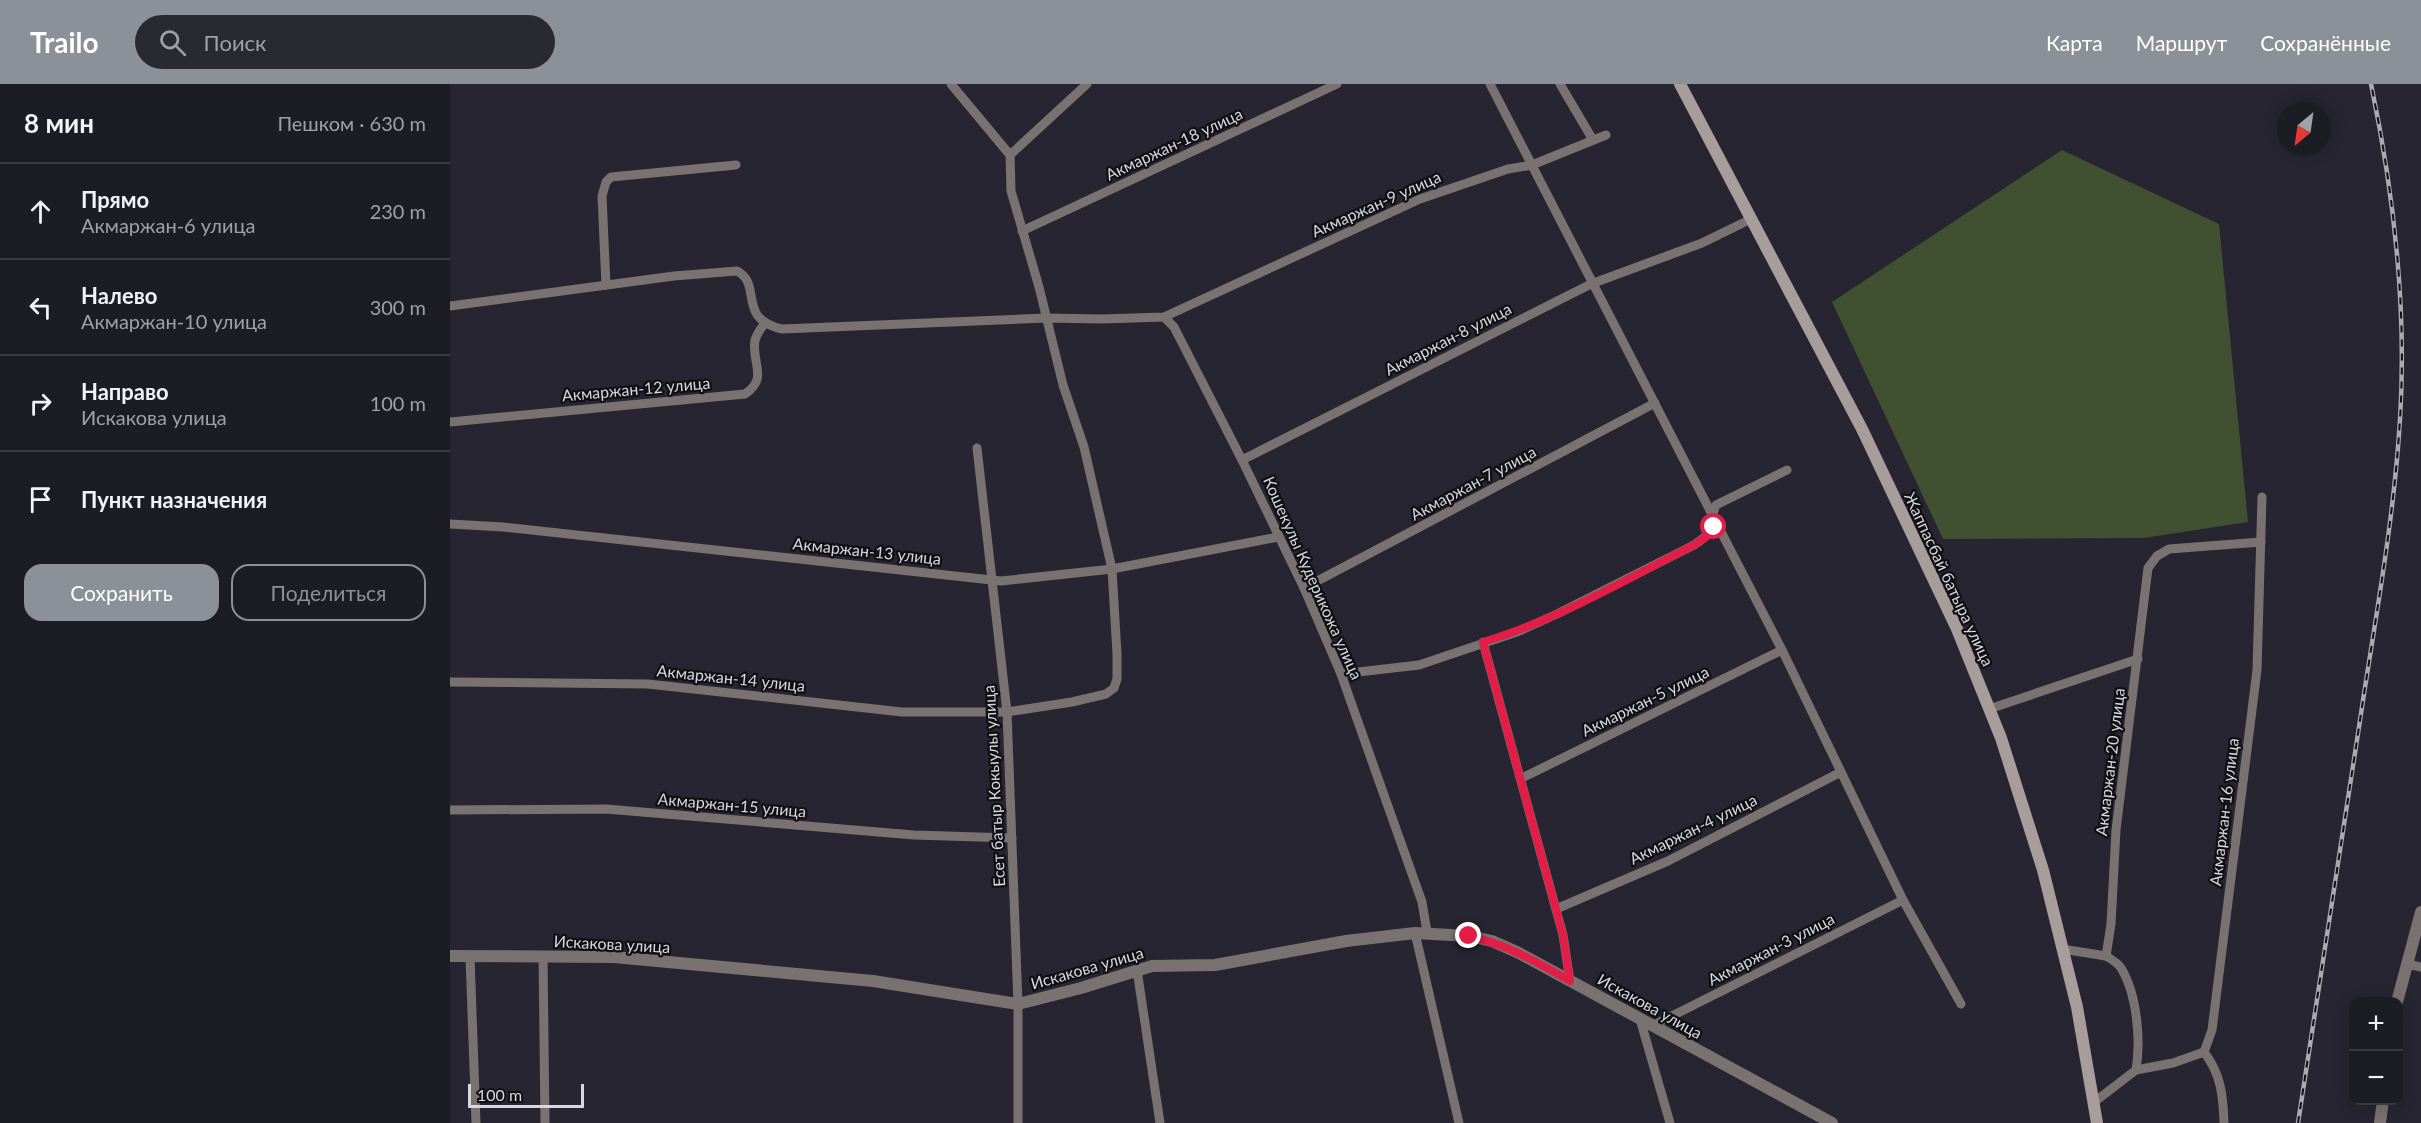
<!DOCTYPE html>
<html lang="ru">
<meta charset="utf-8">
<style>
body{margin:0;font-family:Lato,sans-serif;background:#292932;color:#f1f3f6}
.controls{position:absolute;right:18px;bottom:18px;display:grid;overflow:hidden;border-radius:12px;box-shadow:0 3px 15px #0003}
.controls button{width:54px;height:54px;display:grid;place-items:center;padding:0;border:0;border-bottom:2px solid #3a3a42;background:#1c1c25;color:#f1f3f6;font:30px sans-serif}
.compass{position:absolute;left:1827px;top:18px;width:54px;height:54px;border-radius:50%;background:#1c1c25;box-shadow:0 3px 15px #0003;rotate:209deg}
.scale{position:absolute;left:18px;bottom:15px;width:116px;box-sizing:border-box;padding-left:6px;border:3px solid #d8d7df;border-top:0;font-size:16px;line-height:21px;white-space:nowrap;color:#d8d7df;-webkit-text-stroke:4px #0f0f14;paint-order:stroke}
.stop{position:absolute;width:18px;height:18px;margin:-14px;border:4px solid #e11d48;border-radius:50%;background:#fff}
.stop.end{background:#e11d48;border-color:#fff;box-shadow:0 2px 6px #0008}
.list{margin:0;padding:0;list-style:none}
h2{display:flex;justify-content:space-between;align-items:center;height:78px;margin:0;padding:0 24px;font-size:26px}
h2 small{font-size:20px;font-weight:400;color:#a0a1a7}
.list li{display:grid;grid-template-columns:39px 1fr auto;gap:18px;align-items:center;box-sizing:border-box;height:96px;padding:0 24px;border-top:2px solid #3a3a42}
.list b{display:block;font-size:22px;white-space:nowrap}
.list p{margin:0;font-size:20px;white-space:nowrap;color:#a0a1a7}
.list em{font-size:20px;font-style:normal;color:#a0a1a7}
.actions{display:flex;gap:12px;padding:18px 24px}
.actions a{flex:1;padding:14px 0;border:2px solid #8c9099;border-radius:18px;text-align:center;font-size:21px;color:#8c9099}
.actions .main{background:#8c9099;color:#fff}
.icon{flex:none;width:33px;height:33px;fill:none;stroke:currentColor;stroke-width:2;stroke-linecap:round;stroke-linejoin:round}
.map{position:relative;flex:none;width:1971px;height:1039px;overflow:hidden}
header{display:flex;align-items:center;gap:36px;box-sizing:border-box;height:84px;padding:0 30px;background:#8c9099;color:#fff}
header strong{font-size:28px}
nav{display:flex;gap:33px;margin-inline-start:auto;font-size:21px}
.search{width:420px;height:54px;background:#292932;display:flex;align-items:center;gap:15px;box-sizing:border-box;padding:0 21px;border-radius:33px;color:#a0a1a7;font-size:22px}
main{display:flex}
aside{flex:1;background:#1c1c25}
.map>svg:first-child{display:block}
.green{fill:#405030}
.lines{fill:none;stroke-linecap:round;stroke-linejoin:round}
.minor{stroke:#7a7271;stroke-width:9}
.tertiary{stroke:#7a7271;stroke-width:12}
.secondary{stroke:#a99d9b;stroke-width:12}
.rail-casing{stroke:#abaab3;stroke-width:4.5}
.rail{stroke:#0f0f14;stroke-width:2;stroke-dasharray:7;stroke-linecap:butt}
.route{stroke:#e11d48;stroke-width:8}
.labels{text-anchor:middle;stroke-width:4.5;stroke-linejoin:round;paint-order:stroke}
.street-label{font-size:16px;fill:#d8d7df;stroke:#0f0f14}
</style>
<header>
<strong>Trailo</strong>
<div class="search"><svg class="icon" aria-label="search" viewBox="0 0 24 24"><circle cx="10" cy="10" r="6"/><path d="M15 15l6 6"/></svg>Поиск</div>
<nav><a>Карта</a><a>Маршрут</a><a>Сохранённые</a></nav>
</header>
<main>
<aside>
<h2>8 мин<small>Пешком · 630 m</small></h2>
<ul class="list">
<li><svg class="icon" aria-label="ahead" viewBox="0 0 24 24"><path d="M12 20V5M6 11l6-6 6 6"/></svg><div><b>Прямо</b><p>Акмаржан-6 улица</p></div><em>230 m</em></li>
<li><svg class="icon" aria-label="left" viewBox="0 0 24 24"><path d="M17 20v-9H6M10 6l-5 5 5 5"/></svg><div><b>Налево</b><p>Акмаржан-10 улица</p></div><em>300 m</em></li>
<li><svg class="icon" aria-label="right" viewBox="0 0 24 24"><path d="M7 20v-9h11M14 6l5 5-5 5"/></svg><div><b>Направо</b><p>Искакова улица</p></div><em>100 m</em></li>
<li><svg class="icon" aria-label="arrive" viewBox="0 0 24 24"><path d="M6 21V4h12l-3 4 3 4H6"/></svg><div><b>Пункт назначения</b></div></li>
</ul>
<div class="actions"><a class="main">Сохранить</a><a>Поделиться</a></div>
</aside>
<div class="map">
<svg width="1971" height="1039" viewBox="0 0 1971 1039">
<rect width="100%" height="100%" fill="#262531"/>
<polygon class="green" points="1612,66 1769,140 1798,438 1694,454 1493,455 1382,218"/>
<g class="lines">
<g class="minor">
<polyline points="1040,0 1332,566 1453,816 1511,920"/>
<polyline points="1110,0 1143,56"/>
<polyline points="560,71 637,0"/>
<polyline points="572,147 887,0"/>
<polyline points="156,201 152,112 156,98 161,93 286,81"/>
<path d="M 0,222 L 224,192 L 287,187 C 313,200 286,235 332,245 L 596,234 L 652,235 L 714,233 L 970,115 L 1058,85 L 1082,81 L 1156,51"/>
<polyline points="714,233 724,243 792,376 854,504 891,590 972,818 977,848"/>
<path d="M 0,338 L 295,310 C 319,294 301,279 305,256 C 307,250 311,244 315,239"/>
<polyline points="527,364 557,628 568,920 568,1039"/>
<polyline points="792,376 1141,200 1252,159 1301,135"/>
<polyline points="0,440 53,443 551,497 662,485 828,453"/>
<polyline points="854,504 1205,319"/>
<polyline points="1033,558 1113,851 1120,897"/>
<path d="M 891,590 L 969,581 L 1067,548 L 1107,530 L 1244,461 C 1274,441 1255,444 1266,421 L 1337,386"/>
<polyline points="0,598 198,600 452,628 557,628 622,618 656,610 664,604 667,595 667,570 662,485 634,363 613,301 589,203 561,107 560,71 501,0"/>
<polyline points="1539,625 1688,575"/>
<polyline points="1072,694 1332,566"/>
<polyline points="0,726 156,725 464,751 562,754"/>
<polyline points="1106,825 1218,777 1391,688"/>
<polyline points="965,849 1009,1039"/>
<polyline points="1612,865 1656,872"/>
<polyline points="20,873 26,1039"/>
<polyline points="93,873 95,1039"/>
<polyline points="1957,880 1971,883"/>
<polyline points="687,886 710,1039"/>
<polyline points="1190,935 1220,1039"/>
<polyline points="1202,942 1453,816"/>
<path d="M 1686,986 C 1691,956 1687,910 1671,884 C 1668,879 1661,875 1656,872 L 1661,840 L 1666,746 L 1698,484 L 1707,472 L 1719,465 L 1811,458"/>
<polyline points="1643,1019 1686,986 1723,979 1754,968"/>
<path d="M 1774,1039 C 1773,1011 1771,990 1754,968 L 1762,946 L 1807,586 L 1812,413"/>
</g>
<g class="tertiary">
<polyline points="0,872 164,873 423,897 568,920 631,904 702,882 765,881 896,857 965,849 1019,852 1042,857 1069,869 1382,1039"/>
<polyline points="1947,918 1971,828"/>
<polyline points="1930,1039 1933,1016"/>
</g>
<polyline class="secondary" points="1230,0 1412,345 1507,545 1551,654 1593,786 1627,923 1647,1039"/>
<defs>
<path id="rail" d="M 1848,1039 C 1868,907 1889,775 1909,643 C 1924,541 1944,438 1950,335 C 1957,223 1944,110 1921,0"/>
</defs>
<use href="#rail" class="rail-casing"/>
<use href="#rail" class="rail"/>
</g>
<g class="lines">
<path class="route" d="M 1019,852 C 1056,860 1087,878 1120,897 L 1113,851 L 1033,558 C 1107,536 1175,496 1244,461 L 1259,451 L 1264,443"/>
</g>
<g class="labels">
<g class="street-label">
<text transform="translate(724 60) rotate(-25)" y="6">Акмаржан-18 улица</text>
<text transform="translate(926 120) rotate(-24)" y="6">Акмаржан-9 улица</text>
<text transform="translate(998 255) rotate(-27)" y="6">Акмаржан-8 улица</text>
<text transform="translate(186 305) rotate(-5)" y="6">Акмаржан-12 улица</text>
<text transform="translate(1023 399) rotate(-28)" y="6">Акмаржан-7 улица</text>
<text transform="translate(417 467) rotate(6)" y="6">Акмаржан-13 улица</text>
<text transform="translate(863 494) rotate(66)" y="6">Кошекулы Кудерикожа улица</text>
<text transform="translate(1499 495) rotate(65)" y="6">Жаппасбай батыра улица</text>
<text transform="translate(281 594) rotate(6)" y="6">Акмаржан-14 улица</text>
<text transform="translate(1195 617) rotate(-26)" y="6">Акмаржан-5 улица</text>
<text transform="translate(1660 678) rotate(-83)" y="6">Акмаржан-20 улица</text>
<text transform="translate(544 702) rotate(-93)" y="6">Есет батыр Кокыулы улица</text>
<text transform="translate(282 721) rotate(5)" y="6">Акмаржан-15 улица</text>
<text transform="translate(1774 728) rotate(-83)" y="6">Акмаржан-16 улица</text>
<text transform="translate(1243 745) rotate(-26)" y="6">Акмаржан-4 улица</text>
<text transform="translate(162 860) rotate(3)" y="6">Искакова улица</text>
<text transform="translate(1321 865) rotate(-27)" y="6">Акмаржан-3 улица</text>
<text transform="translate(637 884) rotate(-16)" y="6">Искакова улица</text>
<text transform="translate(1200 922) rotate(29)" y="6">Искакова улица</text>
</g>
</g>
</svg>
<div class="controls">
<button>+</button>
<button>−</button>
</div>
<svg class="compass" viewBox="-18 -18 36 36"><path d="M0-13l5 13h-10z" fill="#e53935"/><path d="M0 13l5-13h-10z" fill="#a0a1a7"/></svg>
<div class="scale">100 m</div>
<div class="stop" style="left:1264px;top:443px"></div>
<div class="stop end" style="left:1019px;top:852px"></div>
</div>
</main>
